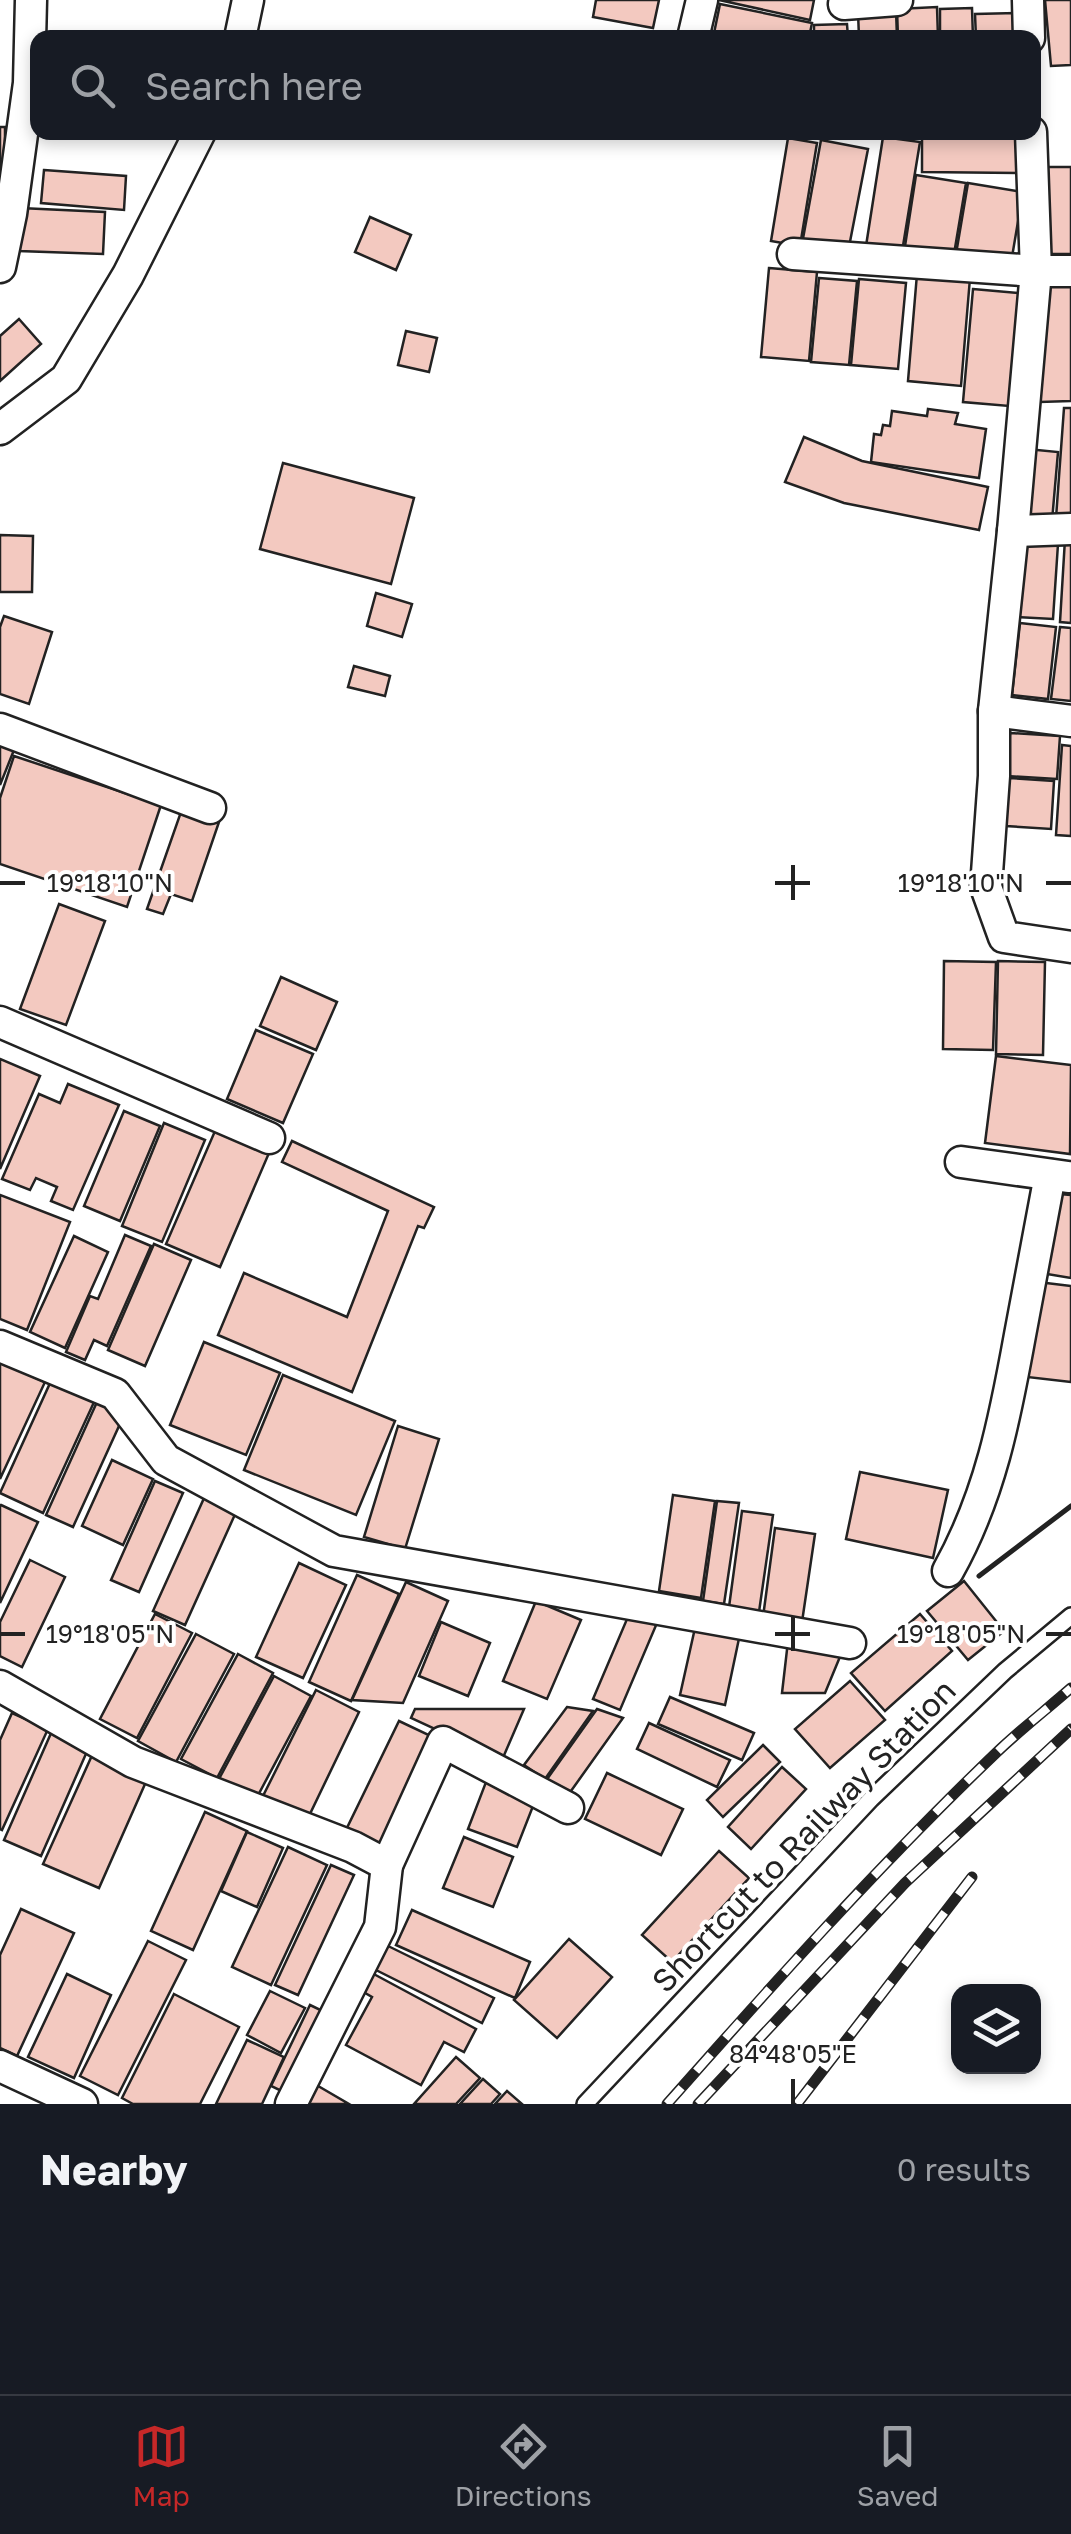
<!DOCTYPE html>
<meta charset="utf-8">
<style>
body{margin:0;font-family:"Golos Text",sans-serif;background:#20242c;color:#f1f3f6}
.controls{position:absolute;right:30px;bottom:30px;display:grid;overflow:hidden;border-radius:20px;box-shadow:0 5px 15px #0003}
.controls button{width:90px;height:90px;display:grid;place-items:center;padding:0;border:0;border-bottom:2px solid #363941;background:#171b24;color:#f1f3f6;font:50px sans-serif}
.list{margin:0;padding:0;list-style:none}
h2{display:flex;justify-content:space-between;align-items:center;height:130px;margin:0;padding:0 40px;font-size:42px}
h2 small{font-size:32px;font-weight:400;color:#9ea1a6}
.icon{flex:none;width:55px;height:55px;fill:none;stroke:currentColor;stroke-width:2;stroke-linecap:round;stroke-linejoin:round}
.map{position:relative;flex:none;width:1071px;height:2104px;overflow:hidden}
.search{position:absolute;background:#171b24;box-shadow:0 5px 15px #0003;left:30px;right:30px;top:30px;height:110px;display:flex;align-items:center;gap:25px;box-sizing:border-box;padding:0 35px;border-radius:20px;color:#9ea1a6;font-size:38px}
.sheet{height:290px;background:#171b24}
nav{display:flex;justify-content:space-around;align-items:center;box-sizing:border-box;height:140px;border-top:2px solid #363941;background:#171b24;font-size:28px;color:#9ea1a6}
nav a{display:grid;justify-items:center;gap:5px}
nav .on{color:#c62828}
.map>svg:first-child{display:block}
.building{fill:#f3c9c0;stroke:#222;stroke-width:2.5}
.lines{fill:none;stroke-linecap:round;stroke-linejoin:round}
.lane-casing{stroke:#222;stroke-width:20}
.street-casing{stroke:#222;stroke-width:35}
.lane{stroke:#fff;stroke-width:15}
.street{stroke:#fff;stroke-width:30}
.rail-casing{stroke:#222;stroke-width:11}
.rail{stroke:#fff;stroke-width:8;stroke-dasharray:22;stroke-linecap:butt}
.wall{stroke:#222;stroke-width:5}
.ticks{fill:none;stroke:#222;stroke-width:4}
.labels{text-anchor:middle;stroke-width:8;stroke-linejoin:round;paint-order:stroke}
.street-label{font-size:32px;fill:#222;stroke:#fff}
.ticks-label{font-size:25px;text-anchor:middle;fill:#222;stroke:#fff;stroke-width:8;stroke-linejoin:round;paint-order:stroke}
</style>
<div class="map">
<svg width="1071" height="2104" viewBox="0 0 1071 2104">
<rect width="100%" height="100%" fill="#fff"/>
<g class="building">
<polygon points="596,0 659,0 653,28 593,17"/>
<polygon points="719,0 814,0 810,20"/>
<polygon points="1045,0 1071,0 1071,65 1051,66"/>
<polygon points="720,4 812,23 809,38 713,38"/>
<polygon points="937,7 938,38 898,38 897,9"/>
<polygon points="972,8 973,38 940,38 940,9"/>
<polygon points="896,10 897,38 859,38 858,12"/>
<polygon points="1016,13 1016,38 976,38 975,14"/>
<polygon points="847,24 848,38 814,38 814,25"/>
<rect x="0" y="127" width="5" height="49"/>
<polygon points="820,132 853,132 853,137 820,139"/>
<polygon points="922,132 1022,134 1021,173 922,172"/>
<polygon points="883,137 920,142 902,252 866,246"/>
<polygon points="788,138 817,143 800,246 771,241"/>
<polygon points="821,140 868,149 848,252 802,244"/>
<polygon points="1047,167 1071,167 1071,254 1048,254"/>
<polygon points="44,170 126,176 124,210 41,203"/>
<polygon points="916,175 966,183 954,254 905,246"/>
<polygon points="968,183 1023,192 1011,263 956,254"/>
<polygon points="20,208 105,212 103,254 19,251"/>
<polygon points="370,217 411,235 396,270 355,252"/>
<polygon points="769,268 817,272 809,361 761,357"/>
<polygon points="917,274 970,278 961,386 908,381"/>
<polygon points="819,278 857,281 849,365 811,362"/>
<polygon points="859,279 906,283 898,369 851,365"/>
<polygon points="1071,285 1071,401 1040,402 1039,286"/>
<polygon points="973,289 1019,293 1009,406 963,402"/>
<polygon points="19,319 41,344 0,381 0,336"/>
<polygon points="406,331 437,338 429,372 398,365"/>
<polygon points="1064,408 1071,408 1071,519 1056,518"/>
<polygon points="928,409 958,413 955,424 986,429 979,478 871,462 874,434 881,435 883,425 890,426 892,411 927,416"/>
<polygon points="804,437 862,461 988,487 979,530 844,503 785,482"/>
<polygon points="1027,449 1058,452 1052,521 1022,518"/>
<polygon points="283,463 414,498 391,584 260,549"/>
<polygon points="0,535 33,536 32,592 0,592"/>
<polygon points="1065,539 1071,540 1071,623 1060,622"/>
<polygon points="1020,542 1058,544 1053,619 1016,617"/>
<polygon points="376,593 412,604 402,637 367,626"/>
<polygon points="4,616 52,632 29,704 0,694 0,627"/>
<polygon points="1020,623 1056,627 1048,699 1012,695"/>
<polygon points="1060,627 1071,628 1071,701 1051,699"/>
<polygon points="354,666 390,676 385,696 348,687"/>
<polygon points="1010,733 1060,736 1057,779 1007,776"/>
<polygon points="0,745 14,750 0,785"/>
<polygon points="1062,745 1071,746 1071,836 1056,835"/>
<polygon points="14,756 161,805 127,907 0,864 0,798"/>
<polygon points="1009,778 1054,781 1051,829 1006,826"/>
<polygon points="182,809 219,822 192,901 171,894 163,914 147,909"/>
<polygon points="59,904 105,921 66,1025 20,1009"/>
<polygon points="944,961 996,962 993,1050 943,1049"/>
<polygon points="998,961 1045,962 1043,1055 996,1054"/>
<polygon points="281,977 337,1002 316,1050 260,1026"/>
<polygon points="256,1030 313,1054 283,1123 227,1099"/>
<polygon points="996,1056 1071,1065 1070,1154 985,1143"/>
<polygon points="0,1059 40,1076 0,1169"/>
<polygon points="68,1084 119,1105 73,1210 51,1201 57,1187 36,1178 30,1190 2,1179 39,1094 60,1103"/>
<polygon points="124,1111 160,1126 120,1221 84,1206"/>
<polygon points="164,1123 205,1140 162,1242 122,1226"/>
<polygon points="215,1131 269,1153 220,1267 166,1244"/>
<polygon points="292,1141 434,1207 424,1228 418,1226 352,1392 218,1335 244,1273 347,1317 388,1211 282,1162"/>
<polygon points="1059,1194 1071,1195 1071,1278 1047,1274"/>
<polygon points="0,1195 70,1222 27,1330 0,1319"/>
<polygon points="125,1235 151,1246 107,1346 94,1340 85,1360 66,1352 90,1296 98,1299"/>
<polygon points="74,1236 108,1252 65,1348 30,1332"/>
<polygon points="154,1244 191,1260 145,1366 108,1350"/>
<polygon points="1038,1282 1071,1286 1071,1382 1027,1377"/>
<polygon points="204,1342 280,1373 246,1455 170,1425"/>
<polygon points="0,1362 45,1382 0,1479"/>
<polygon points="283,1375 395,1421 356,1515 244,1470"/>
<polygon points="51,1381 95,1400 43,1513 0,1493"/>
<polygon points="97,1402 124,1415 73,1527 46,1515"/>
<polygon points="398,1426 439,1439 405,1549 364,1537"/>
<polygon points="112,1460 153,1479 123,1545 82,1526"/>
<polygon points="860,1472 948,1490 933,1558 846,1539"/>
<polygon points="155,1481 183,1493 139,1592 111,1580"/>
<polygon points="673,1495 715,1501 701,1598 659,1591"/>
<polygon points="205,1496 237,1510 185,1625 153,1611"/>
<polygon points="717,1501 739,1503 724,1604 703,1601"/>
<polygon points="1,1505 38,1522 0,1603 0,1506"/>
<polygon points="742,1511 773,1515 759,1612 729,1607"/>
<polygon points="775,1528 815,1534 802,1622 763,1617"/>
<polygon points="30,1560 65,1577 22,1667 0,1656 0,1622"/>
<polygon points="299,1563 346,1585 303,1678 256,1657"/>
<polygon points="357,1575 399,1594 351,1701 309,1682"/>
<polygon points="964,1581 1004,1631 968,1660 927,1611"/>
<polygon points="406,1582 448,1601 403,1703 352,1700"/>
<polygon points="536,1601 581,1620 547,1699 503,1681"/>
<polygon points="630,1612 657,1623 620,1710 593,1699"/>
<polygon points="155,1614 192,1633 137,1738 100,1719"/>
<polygon points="920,1614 952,1651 885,1711 851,1673"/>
<polygon points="697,1619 741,1629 725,1705 680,1695"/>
<polygon points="441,1622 490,1643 468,1696 419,1676"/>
<polygon points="196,1634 234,1654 176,1762 138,1741"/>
<polygon points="788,1641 844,1647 825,1693 782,1693"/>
<polygon points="238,1654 273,1673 217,1778 181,1759"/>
<polygon points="274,1676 311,1696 256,1799 219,1779"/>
<polygon points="850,1681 885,1720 830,1768 795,1729"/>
<polygon points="316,1690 359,1712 308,1818 263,1796"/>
<polygon points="670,1697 754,1733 742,1760 658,1724"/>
<polygon points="567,1707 593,1711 545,1779 524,1765"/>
<polygon points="415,1709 524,1709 502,1760 411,1718"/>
<polygon points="597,1709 623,1718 566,1798 545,1782"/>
<polygon points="12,1713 48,1729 2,1830 0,1829 0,1740"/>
<polygon points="399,1721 433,1737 377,1851 344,1834"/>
<polygon points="649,1723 730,1760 717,1787 637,1749"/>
<polygon points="52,1731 89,1747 41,1856 4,1840"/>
<polygon points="763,1745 780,1762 723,1817 707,1800"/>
<polygon points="94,1751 149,1775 99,1888 43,1864"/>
<polygon points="782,1767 806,1789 751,1849 728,1827"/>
<polygon points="607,1773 683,1809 661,1855 585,1819"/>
<polygon points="486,1782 535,1801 517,1847 468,1829"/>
<polygon points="205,1812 247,1831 193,1950 151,1931"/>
<polygon points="247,1832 283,1848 257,1907 221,1891"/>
<polygon points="464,1837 513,1857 493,1907 443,1888"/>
<polygon points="288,1847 327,1865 271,1985 232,1967"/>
<polygon points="719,1851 749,1878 672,1962 642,1935"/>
<polygon points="331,1865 354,1875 298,1995 275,1985"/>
<polygon points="21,1909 74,1933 17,2056 0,2048 0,1955"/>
<polygon points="412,1910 530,1962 515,1998 396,1945"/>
<polygon points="569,1939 612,1977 557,2038 514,2000"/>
<polygon points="148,1941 186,1960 118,2095 80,2076"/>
<polygon points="384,1944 494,1998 482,2023 372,1968"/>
<polygon points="370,1972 476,2029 464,2052 444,2042 421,2085 346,2045 372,1997 360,1990"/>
<polygon points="67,1974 111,1995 74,2078 28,2057"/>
<polygon points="270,1991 305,2008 281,2053 247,2035"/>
<polygon points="174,1994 239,2027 200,2104 133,2104 122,2098"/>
<polygon points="310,2005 331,2015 292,2096 271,2086"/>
<polygon points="247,2040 284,2057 262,2104 216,2104"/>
<polygon points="456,2057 480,2078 456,2104 414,2104"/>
<polygon points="483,2079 500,2094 491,2104 460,2104"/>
<polygon points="313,2083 349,2104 301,2104"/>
<polygon points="507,2091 522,2104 495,2104"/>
</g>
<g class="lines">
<defs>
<polyline id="lane" points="585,2104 871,1799 1005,1671 1071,1616"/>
<g id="street">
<polyline points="1028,0 1029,38"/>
<polyline points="844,4 897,0"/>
<polyline points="240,38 248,0"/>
<polyline points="693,38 702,0"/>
<polyline points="1031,132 1036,271 1013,531 994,711 994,776 986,887 1004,937 1071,947"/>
<polyline points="793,254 1036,271 1071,271"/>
<polyline points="0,267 11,214 29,83 31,0"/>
<polyline points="0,429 66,379 128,275 200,132"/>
<polyline points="1013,531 1071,529"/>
<polyline points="994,711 1071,721"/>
<polyline points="0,729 210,808"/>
<polyline points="0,1022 269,1138"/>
<polyline points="961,1162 1068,1177"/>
<polyline points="0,1346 115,1394 166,1460 334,1551 850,1643"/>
<path d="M 948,1571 C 990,1496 1005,1418 1020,1335 C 1030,1282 1040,1228 1050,1175"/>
<polyline points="0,1686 133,1762 353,1847 387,1865 443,1742 568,1808"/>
<polyline points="0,2066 82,2104"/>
<polyline points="291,2104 380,1927 387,1865"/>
</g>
</defs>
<use href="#lane" class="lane-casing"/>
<use href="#street" class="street-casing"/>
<use href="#lane" class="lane"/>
<use href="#street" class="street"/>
<defs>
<g id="rail">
<path d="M 667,2104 C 773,1984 880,1864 996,1753 C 1020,1730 1046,1710 1071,1688"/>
<polyline points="698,2104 905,1883 1071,1729"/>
<polyline points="797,2104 972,1877"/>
</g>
</defs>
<use href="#rail" class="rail-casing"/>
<use href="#rail" class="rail"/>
<polyline class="wall" points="979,1576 1071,1506"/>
</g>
<path class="ticks" d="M 793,865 L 793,900M 0,883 L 25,883M 775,883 L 810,883M 1046,883 L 1071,883M 793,1616 L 793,1651M 0,1634 L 25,1634M 775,1634 L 810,1634M 1046,1634 L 1071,1634M 793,2079 L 793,2104"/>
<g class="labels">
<g class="street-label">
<text transform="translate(804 1836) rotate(-46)" y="11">Shortcut to Railway Station</text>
</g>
</g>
<g class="ticks-label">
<text x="110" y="892">19°18'10"N</text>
<text x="961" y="892">19°18'10"N</text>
<text x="110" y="1643">19°18'05"N</text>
<text x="961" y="1643">19°18'05"N</text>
<text x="793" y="2063">84°48'05"E</text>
</g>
</svg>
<div class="controls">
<button><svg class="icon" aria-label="layers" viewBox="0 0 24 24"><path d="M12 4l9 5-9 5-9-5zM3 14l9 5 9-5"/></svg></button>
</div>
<div class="search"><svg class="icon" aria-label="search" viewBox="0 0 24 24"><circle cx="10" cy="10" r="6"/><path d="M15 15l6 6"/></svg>Search here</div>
</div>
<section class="sheet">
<h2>Nearby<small>0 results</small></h2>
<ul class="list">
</ul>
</section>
<nav>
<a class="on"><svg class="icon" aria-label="map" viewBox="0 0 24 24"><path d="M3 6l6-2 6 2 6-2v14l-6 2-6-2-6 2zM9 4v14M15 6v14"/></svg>Map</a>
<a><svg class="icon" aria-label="directions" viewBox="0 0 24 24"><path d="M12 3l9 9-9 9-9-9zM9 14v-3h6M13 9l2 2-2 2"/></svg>Directions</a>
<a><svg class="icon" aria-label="saved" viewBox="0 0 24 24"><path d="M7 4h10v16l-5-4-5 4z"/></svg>Saved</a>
</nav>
